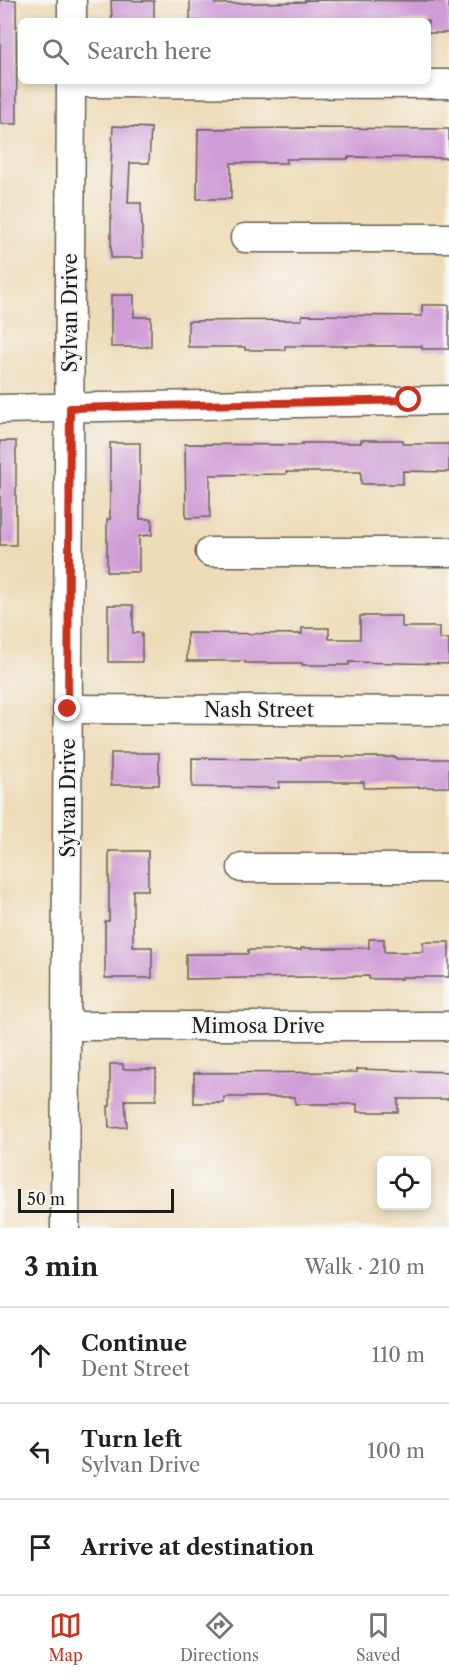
<!DOCTYPE html>
<meta charset="utf-8">
<style>
body{margin:0;font-family:"Libre Caslon Text",serif;background:#f6f6f6;color:#202124}
.controls{position:absolute;right:18px;bottom:18px;display:grid;overflow:hidden;border-radius:9px;box-shadow:0 3px 9px #0003}
.controls button{width:54px;height:54px;display:grid;place-items:center;padding:0;border:0;border-bottom:2px solid #e0e0e0;background:#fff;color:#202124;font:30px sans-serif}
.scale{position:absolute;left:18px;bottom:15px;width:156px;box-sizing:border-box;padding-left:6px;border:3px solid #1c1c1c;border-top:0;font-size:16px;line-height:21px;white-space:nowrap;color:#1c1c1c;-webkit-text-stroke:4px #f6f6f2;paint-order:stroke}
.stop{position:absolute;width:18px;height:18px;margin:-14px;border:4px solid #c8321e;border-radius:50%;background:#fff}
.stop.end{background:#c8321e;border-color:#fff;box-shadow:0 2px 6px #0008}
.list{margin:0;padding:0;list-style:none}
h2{display:flex;justify-content:space-between;align-items:center;height:78px;margin:0;padding:0 24px;font-size:26px}
h2 small{font-size:20px;font-weight:400;color:#757577}
.list li{display:grid;grid-template-columns:39px 1fr auto;gap:18px;align-items:center;box-sizing:border-box;height:96px;padding:0 24px;border-top:2px solid #e0e0e0}
.list b{display:block;font-size:22px;white-space:nowrap}
.list p{margin:0;font-size:20px;white-space:nowrap;color:#757577}
.list em{font-size:20px;font-style:normal;color:#757577}
.icon{flex:none;width:33px;height:33px;fill:none;stroke:currentColor;stroke-width:2;stroke-linecap:round;stroke-linejoin:round}
.map{position:relative;flex:none;width:449px;height:1228px;overflow:hidden}
.search{position:absolute;background:#fff;box-shadow:0 3px 9px #0003;left:18px;right:18px;top:18px;height:66px;display:flex;align-items:center;gap:15px;box-sizing:border-box;padding:0 21px;border-radius:9px;color:#757577;font-size:22px}
.sheet{height:366px;background:#fff}
nav{display:flex;justify-content:space-around;align-items:center;box-sizing:border-box;height:84px;border-top:2px solid #e0e0e0;background:#fff;font-size:16px;color:#757577}
nav a{display:grid;justify-items:center;gap:3px}
nav .on{color:#c8321e}
.map>svg:first-child{display:block}
.building{fill:#d09cd7}
.lines{fill:none;stroke-linecap:round;stroke-linejoin:round}
.minor-casing{stroke:#665f53;stroke-width:31}
.minor{stroke:#fff;stroke-width:28}
.route{stroke:#c8321e;stroke-width:8}
.labels{text-anchor:middle;stroke-width:4.5;stroke-linejoin:round;paint-order:stroke}
.street-label{font-size:20px;fill:#1c1c1c;stroke:#f6f6f2}
</style>
<div class="map">
<svg width="449" height="1228" viewBox="0 0 449 1228">
<rect width="100%" height="100%" fill="#f6f6f2"/>
<filter id="ink" filterUnits="userSpaceOnUse"><feTurbulence type="fractalNoise" baseFrequency=".0167" numOctaves="2"/><feDisplacementMap in="SourceGraphic" scale="12" xChannelSelector="R" yChannelSelector="G"/><feConvolveMatrix kernelMatrix="1 2 1 2 8 2 1 2 1" color-interpolation-filters="sRGB"/></filter>
<filter id="wash" filterUnits="userSpaceOnUse"><feTurbulence type="fractalNoise" baseFrequency=".008" numOctaves="4" result="noise"/><feDisplacementMap in="SourceGraphic" scale="24" xChannelSelector="R" yChannelSelector="G"/><feGaussianBlur stdDeviation="1.35" result="paint"/><feColorMatrix in="noise" values="0 0 0 0 0 0 0 0 0 0 0 0 0 0 0 0 0 1.4 0 .05"/><feComposite in="paint" operator="in"/></filter>
<g filter="url(#wash)">
<rect width="100%" height="100%" fill="#eedcb9"/>
<g id="blocks">
<g class="building">
<polygon points="0,0 16,0 17,124 0,124"/>
<polygon points="111,0 154,1 154,21 112,21"/>
<polygon points="190,0 215,0 215,4 305,2 305,0 449,1 449,33 428,33 428,21 190,21"/>
<polygon points="113,126 151,128 149,163 130,163 128,203 141,203 143,258 111,258 111,186 110,186"/>
<polygon points="302,128 449,129 449,158 348,157 348,159 286,159 286,163 231,163 231,199 197,199 198,129"/>
<polygon points="111,295 134,295 134,317 151,317 151,347 111,347"/>
<polygon points="422,305 449,305 449,349 422,349 422,346 285,346 285,350 245,350 245,347 188,347 188,321 302,320 302,315 422,316"/>
<polygon points="361,440 403,440 403,444 449,444 449,472 403,471 403,484 361,484 361,472 286,472 286,474 210,475 210,517 186,518 185,444 302,445 302,443 361,443"/>
<rect x="0" y="441" width="16" height="104"/>
<polygon points="110,443 140,443 140,519 152,519 152,535 139,536 139,572 107,572 107,519 110,519"/>
<polygon points="108,605 133,605 133,633 142,633 142,662 108,662"/>
<polygon points="360,616 402,616 402,627 439,627 439,639 449,639 449,664 349,662 349,665 302,665 302,663 245,663 245,661 187,661 187,633 302,634 302,628 329,628 329,639 360,639"/>
<rect x="111" y="753" width="48" height="32"/>
<polygon points="301,757 396,757 396,759 449,759 449,787 364,788 364,782 279,782 279,788 192,787 192,758 301,759"/>
<polygon points="109,851 148,851 148,890 133,890 133,947 152,947 152,978 105,978 105,921 109,921"/>
<polygon points="369,939 384,939 384,952 423,952 423,942 449,942 449,977 402,977 402,979 369,979 369,976 186,979 186,954 248,954 248,950 301,950 301,948 369,948"/>
<polygon points="110,1064 123,1064 123,1069 156,1069 156,1100 125,1100 127,1127 109,1128 108,1106 110,1106"/>
<polygon points="357,1069 449,1072 449,1099 398,1099 398,1112 357,1112 357,1104 295,1104 295,1097 224,1097 224,1103 194,1103 194,1073 357,1072"/>
</g>
</g>
</g>
<g filter="url(#ink)">
<use href="#blocks" fill-opacity="0" stroke="#665f53" stroke-width="1.5"/>
<g class="lines">
<defs>
<g id="minor">
<polyline points="72,21 72,0"/>
<polyline points="71,83 449,84"/>
<polyline points="245,238 449,238"/>
<polyline points="0,409 449,400"/>
<polyline points="210,552 449,552"/>
<polyline points="68,709 449,711"/>
<polyline points="242,868 449,868"/>
<polyline points="66,1026 449,1026"/>
<polyline points="65,1228 71,81"/>
</g>
</defs>
<use href="#minor" class="minor-casing"/>
<use href="#minor" class="minor"/>
</g>
</g>
<g class="lines" filter="url(#ink)">
<polyline class="route" points="68,709 70,408 409,400"/>
</g>
<g class="labels">
<g class="street-label">
<text transform="translate(70 313) rotate(-90)" y="7">Sylvan Drive</text>
<text x="259" y="717">Nash Street</text>
<text transform="translate(68 798) rotate(-90)" y="7">Sylvan Drive</text>
<text x="258" y="1033">Mimosa Drive</text>
</g>
</g>
</svg>
<div class="controls">
<button><svg class="icon" aria-label="locate" viewBox="0 0 24 24"><circle cx="12" cy="12" r="6"/><path d="M12 2v4M12 18v4M2 12h4M18 12h4"/></svg></button>
</div>
<div class="scale">50 m</div>
<div class="stop" style="left:409px;top:400px"></div>
<div class="stop end" style="left:68px;top:709px"></div>
<div class="search"><svg class="icon" aria-label="search" viewBox="0 0 24 24"><circle cx="10" cy="10" r="6"/><path d="M15 15l6 6"/></svg>Search here</div>
</div>
<section class="sheet">
<h2>3 min<small>Walk · 210 m</small></h2>
<ul class="list">
<li><svg class="icon" aria-label="ahead" viewBox="0 0 24 24"><path d="M12 20V5M6 11l6-6 6 6"/></svg><div><b>Continue</b><p>Dent Street</p></div><em>110 m</em></li>
<li><svg class="icon" aria-label="left" viewBox="0 0 24 24"><path d="M17 20v-9H6M10 6l-5 5 5 5"/></svg><div><b>Turn left</b><p>Sylvan Drive</p></div><em>100 m</em></li>
<li><svg class="icon" aria-label="arrive" viewBox="0 0 24 24"><path d="M6 21V4h12l-3 4 3 4H6"/></svg><div><b>Arrive at destination</b></div></li>
</ul>
</section>
<nav>
<a class="on"><svg class="icon" aria-label="map" viewBox="0 0 24 24"><path d="M3 6l6-2 6 2 6-2v14l-6 2-6-2-6 2zM9 4v14M15 6v14"/></svg>Map</a>
<a><svg class="icon" aria-label="directions" viewBox="0 0 24 24"><path d="M12 3l9 9-9 9-9-9zM9 14v-3h6M13 9l2 2-2 2"/></svg>Directions</a>
<a><svg class="icon" aria-label="saved" viewBox="0 0 24 24"><path d="M7 4h10v16l-5-4-5 4z"/></svg>Saved</a>
</nav>
